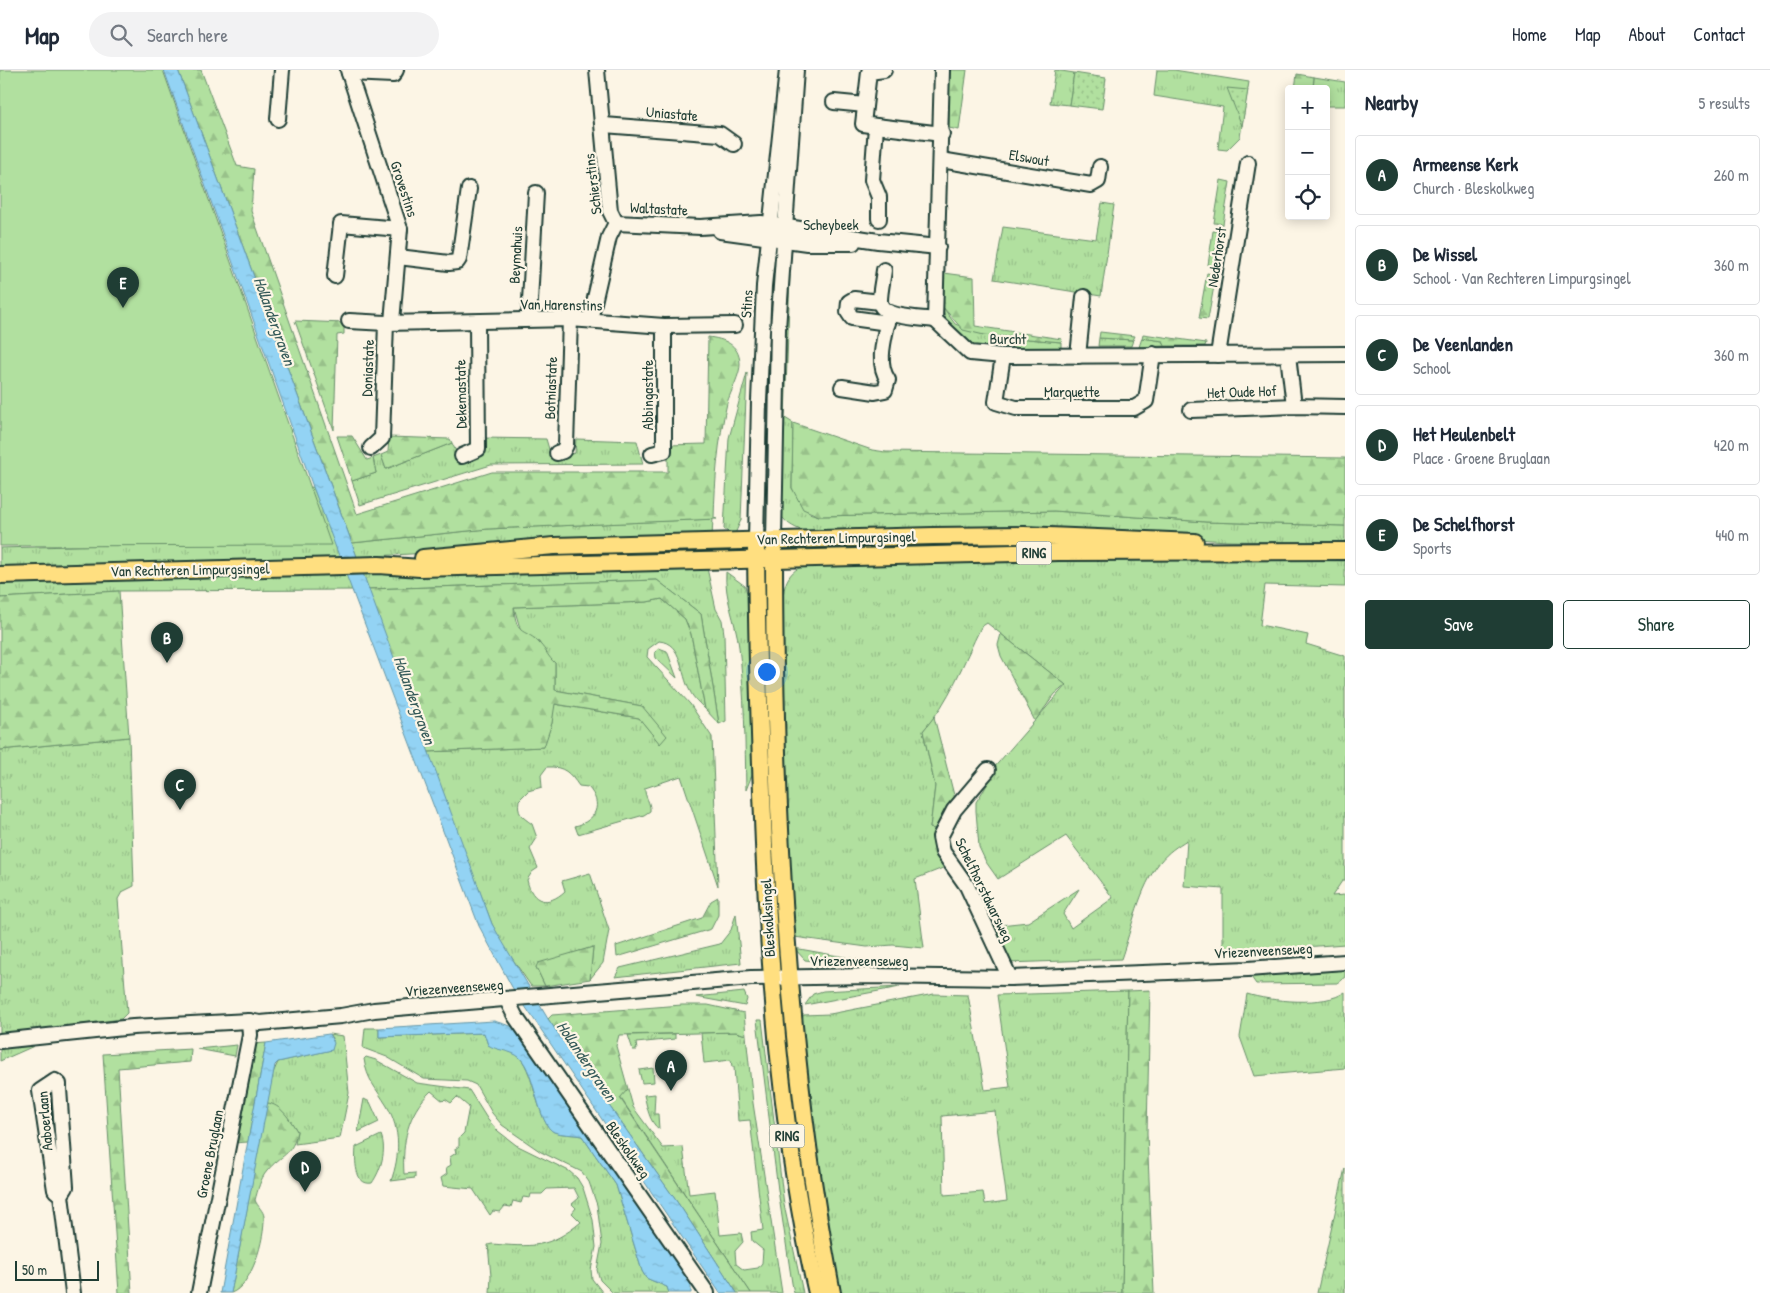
<!DOCTYPE html>
<meta charset="utf-8">
<style>
body{margin:0;font-family:"Patrick Hand",sans-serif;background:#f2f2f3;color:#1f2937}
.controls{position:absolute;right:15px;top:15px;display:grid;overflow:hidden;border-radius:5px;box-shadow:0 2px 12px #0003}
.controls button{width:45px;height:45px;display:grid;place-items:center;padding:0;border:0;border-bottom:1px solid #e0e1e3;background:#fff;color:#1f2937;font:25px sans-serif}
.scale{position:absolute;left:15px;bottom:12px;width:84px;box-sizing:border-box;padding-left:5px;border:2px solid #1f3d34;border-top:0;font-size:14px;line-height:18px;white-space:nowrap;color:#1f3d34;-webkit-text-stroke:4px #fcf5e5;paint-order:stroke}
.you{position:absolute;left:766px;top:601px;width:18px;height:18px;margin:-12px;border:4px solid #fff;border-radius:50%;background:#1a73e8;box-shadow:0 0 0 8px #1a73e833}
.badge{display:grid;place-items:center;width:32px;height:32px;border-radius:50%;background:#1f3d34;color:#fff;font-size:16px;font-weight:700}
.pin{position:absolute;translate:-50% -41px;filter:drop-shadow(0 1px 2px #0008)}
.pin::after{content:'';position:absolute;top:26px;width:18px;height:15px;background:inherit;clip-path:polygon(0 0,100% 0,50% 100%)}
.list{margin:0;padding:0;list-style:none}
h2{display:flex;justify-content:space-between;align-items:center;height:65px;margin:0;padding:0 20px;font-size:21px}
h2 small{font-size:16px;font-weight:400;color:#747a83}
.list li{display:grid;grid-template-columns:32px 1fr auto;gap:15px;align-items:center;box-sizing:border-box;height:80px;margin:0 10px 10px;padding:0 10px;border:1px solid #e0e1e3;border-radius:5px}
.list b{display:block;font-size:19px;white-space:nowrap}
.list p{margin:0;font-size:16px;white-space:nowrap;color:#747a83}
.list em{font-size:16px;font-style:normal;color:#747a83}
.actions{display:flex;gap:10px;padding:15px 20px}
.actions a{flex:1;padding:11px 0;border:1px solid #1f3d34;border-radius:5px;text-align:center;font-size:18px;color:#1f3d34}
.actions .main{background:#1f3d34;color:#fff}
.icon{flex:none;width:28px;height:28px;fill:none;stroke:currentColor;stroke-width:2;stroke-linecap:round;stroke-linejoin:round}
.map{position:relative;flex:none;width:1345px;height:1223px;overflow:hidden}
header{display:flex;align-items:center;gap:30px;box-sizing:border-box;height:70px;padding:0 25px;background:#fff;border-bottom:1px solid #e0e1e3}
header strong{font-size:24px}
nav{display:flex;gap:28px;margin-inline-start:auto;font-size:18px}
.search{width:350px;height:45px;background:#f2f2f3;display:flex;align-items:center;gap:12px;box-sizing:border-box;padding:0 18px;border-radius:28px;color:#747a83;font-size:19px}
main{display:flex}
aside{flex:1;background:#fff}
.map>svg:first-child{display:block}
.grass{fill:url(#grass-tufts);stroke:#688e6a;fill-rule:evenodd}
.forest{fill:url(#forest-firs);stroke:#688e6a}
.park{fill:url(#park-dots);stroke:#688e6a}
.pitch{fill:#b1e09f;stroke:#688e6a}
.water{fill:url(#water-ripples);stroke:#6597a7}
.lines{fill:none;stroke-linecap:round;stroke-linejoin:round}
.minor-casing{stroke:#1f3d34;stroke-width:18}
.major-casing{stroke:#1f3d34;stroke-width:20}
.minor{stroke:#fcf5e5;stroke-width:14}
.major{stroke:#ffdf80;stroke-width:16}
.labels{text-anchor:middle;stroke-width:4.5;stroke-linejoin:round;paint-order:stroke}
.shield{fill:#fcf5e5;stroke:#617469;stroke-width:1}
.shield-label{font-size:14px;font-weight:bold;fill:#1f3d34}
.street-label{font-size:15px;fill:#1f3d34;stroke:#fcf5e5}
.water-label{font-size:16px;font-style:italic;fill:#365b5a;stroke:#fcf5e5}
</style>
<header>
<strong>Map</strong>
<div class="search"><svg class="icon" aria-label="search" viewBox="0 0 24 24"><circle cx="10" cy="10" r="6"/><path d="M15 15l6 6"/></svg>Search here</div>
<nav><a>Home</a><a>Map</a><a>About</a><a>Contact</a></nav>
</header>
<main>
<div class="map">
<svg width="1345" height="1223" viewBox="0 0 1345 1223">
<defs>
<pattern id="grass-tufts" width="24" height="20" patternUnits="userSpaceOnUse" patternTransform="scale(1.25)"><rect width="24" height="20" fill="#b1e09f"/><path d="M3 7l-1-3M5 7V3M7 7l1-3M15 17l-1-3M17 17v-4M19 17l1-3" fill="none" stroke="#98c18a"/></pattern>
<pattern id="forest-firs" width="22" height="20" patternUnits="userSpaceOnUse" patternTransform="scale(1.25)"><rect width="22" height="20" fill="#b1e09f"/><path d="M5 1l3.5 6h-7zM16 11l3.5 6h-7z" fill="#98c18a"/></pattern>
<pattern id="park-dots" width="8" height="8" patternUnits="userSpaceOnUse" patternTransform="scale(1.25)"><rect width="8" height="8" fill="#b1e09f"/><path d="M2 2h.1M6 6h.1" fill="none" stroke="#98c18a" stroke-width="1.8" stroke-linecap="round"/></pattern>
<pattern id="water-ripples" width="26" height="14" patternUnits="userSpaceOnUse" patternTransform="scale(1.25)"><rect width="26" height="14" fill="#93d3f4"/><path d="M2 4q2-2 4 0t4 0M15 11q2-2 4 0t4 0" fill="none" stroke="#7eb6d2"/></pattern>
</defs>
<rect width="100%" height="100%" fill="#fcf5e5"/>
<filter id="ink" filterUnits="userSpaceOnUse"><feTurbulence type="fractalNoise" baseFrequency=".02" numOctaves="2"/><feDisplacementMap in="SourceGraphic" scale="10" xChannelSelector="R" yChannelSelector="G"/><feConvolveMatrix kernelMatrix="1 2 1 2 8 2 1 2 1" color-interpolation-filters="sRGB"/></filter>
<g filter="url(#ink)">
<g class="grass">
<polygon points="1055,0 1074,3 1069,35 1050,33"/>
<polygon points="1157,0 1174,0 1249,12 1240,67 1227,80 1218,79 1223,37 1154,26"/>
<polygon points="1314,7 1345,12 1345,36 1326,36 1326,19 1313,19"/>
<polygon points="1102,133 1114,135 1101,226 994,209 1003,157 1096,169"/>
<path d="M 788,205 L 790,205 L 785,348 L 793,353 L 792,418 L 809,443 L 819,446 L 1054,441 L 1206,452 L 1345,456 L 1345,473 L 1227,471 L 1153,466 L 1098,460 L 1009,456 L 804,461 C 792,457 786,453 779,443 L 780,314 Z"/>
<polygon points="942,236 955,254 984,265 1061,272 1061,278 990,280 974,277 947,253"/>
<polygon points="1099,268 1133,270 1131,276 1098,276"/>
<polygon points="1142,268 1163,271 1165,276 1139,277"/>
<polygon points="747,303 741,450 734,466 724,459 729,368"/>
<polygon points="482,368 546,369 552,389 575,383 576,369 637,371 643,394 491,395 360,435 352,411 376,403 373,388 381,385 386,399 452,373 460,390"/>
<polygon points="313,417 341,488 0,498 0,478 325,469 306,418"/>
<polygon points="713,449 712,467 357,487 352,473 488,459"/>
<path d="M 1246,489 L 1345,491 L 1345,517 L 1265,515 L 1260,555 L 1308,565 L 1306,574 L 1345,586 L 1345,811 L 1342,811 L 1332,826 L 1345,825 L 1345,874 L 1223,883 L 1223,819 L 1184,816 L 1187,770 C 1177,776 1168,782 1160,792 C 1139,818 1132,858 1121,889 L 1007,893 L 991,856 L 1028,852 L 1079,819 L 1063,844 L 1071,858 L 1113,828 L 1066,766 L 998,809 L 986,792 L 979,777 L 976,741 L 976,732 L 987,715 L 992,700 L 1066,615 L 987,553 L 981,557 C 963,593 950,631 923,661 L 935,716 L 930,758 L 941,760 L 951,788 L 943,798 L 915,809 L 924,878 L 893,875 L 867,877 L 787,866 L 783,529 C 784,511 791,497 810,495 Z"/>
<polygon points="707,498 716,539 722,550 724,564 726,651 719,654 701,544 657,510 368,519 363,504 410,500 475,505"/>
<path d="M 726,502 L 745,516 L 748,527 L 753,684 L 752,705 L 746,720 C 745,673 745,624 739,577 C 736,551 724,528 726,502 Z"/>
<polygon points="347,504 354,520 119,521 0,528 0,512"/>
<path d="M 662,529 L 685,549 L 691,564 L 705,639 C 700,634 693,628 690,621 C 680,604 683,573 659,571 L 648,579 L 647,587 L 690,634 L 712,667 L 718,816 L 681,706 L 645,718 C 644,727 651,732 650,741 L 644,745 L 578,764 L 575,756 C 596,751 604,734 588,717 L 579,716 C 570,703 564,696 547,697 L 541,705 L 542,717 L 528,721 L 519,730 C 517,744 521,746 532,754 L 537,768 L 530,779 L 538,798 L 532,802 L 527,810 C 532,833 548,837 565,821 L 562,811 L 590,803 L 609,860 L 603,893 L 590,909 L 593,877 L 538,895 L 536,897 L 545,916 L 531,916 L 501,872 L 492,854 L 427,682 L 543,677 L 552,653 L 554,634 L 639,648 L 660,673 L 642,636 L 555,620 L 555,593 L 548,588 L 539,572 L 521,562 L 514,537 L 647,532 Z"/>
<polygon points="659,578 667,581 677,608 656,588 655,582"/>
<polygon points="129,667 134,816 122,822 118,829 127,943 121,949 54,958 0,963 0,680"/>
<polygon points="736,844 741,893 615,907 620,898 720,874 731,860"/>
<polygon points="794,878 861,890 834,893 805,890"/>
<polygon points="1345,899 1345,907 1337,913 1256,914 1249,904"/>
<polygon points="900,917 805,935 813,924 823,921"/>
<path d="M 1128,921 L 1122,1223 L 836,1223 L 814,1067 L 802,955 L 803,945 L 830,944 L 934,924 L 968,925 L 985,1020 L 1010,1017 L 997,925 ZM 995,1041 L 1007,1131 L 985,1134 L 983,1122 L 944,1125 L 942,1046 Z"/>
<polygon points="744,922 747,929 745,936 696,927"/>
<path d="M 1345,922 L 1345,998 L 1254,1006 L 1240,967 L 1247,924 C 1269,931 1326,937 1345,922 Z"/>
<polygon points="757,950 762,950 784,1135 803,1223 794,1223 792,1213 778,1120"/>
<path d="M 365,958 L 379,958 L 379,967 L 484,963 L 488,975 C 497,979 513,980 520,988 C 534,1002 538,1054 554,1062 C 562,1065 573,1064 582,1066 L 616,1115 L 642,1201 L 646,1208 L 667,1217 L 669,1223 L 613,1223 L 600,1210 L 597,1200 L 602,1174 L 597,1135 L 589,1112 L 582,1102 L 541,1082 L 502,1055 L 492,1043 L 476,1015 L 467,1011 L 424,1009 L 387,987 L 363,978 Z"/>
<polygon points="736,962 746,965 753,1033 782,1223 751,1223 620,1027 628,1019 633,1037 663,1078 683,1077 689,1124 715,1121 720,1165 741,1163 743,1172 735,1181 736,1194 744,1200 758,1198 762,1193 763,1180 752,1171 751,1162 763,1160 750,1050 738,1051 734,997 732,997 731,990 704,993 701,963"/>
<path d="M 329,964 L 343,966 L 349,1023 L 340,1068 L 295,1074 L 297,1061 C 290,1050 281,1035 267,1033 L 273,1003 L 278,992 L 331,980 L 332,968 Z"/>
<polygon points="675,964 675,969 636,973 637,980 633,980 628,965"/>
<polygon points="237,975 235,986 197,979"/>
<polygon points="34,976 0,991 0,978"/>
<path d="M 366,987 L 376,990 L 417,1013 L 469,1020 L 488,1050 L 498,1061 L 516,1075 L 569,1101 L 577,1108 L 583,1118 L 593,1150 L 596,1177 L 591,1200 L 592,1209 L 603,1223 L 490,1223 L 491,1206 L 488,1175 L 492,1174 C 531,1177 549,1179 581,1152 L 572,1143 L 576,1138 L 572,1134 L 579,1128 L 574,1118 L 547,1119 L 542,1124 L 531,1124 L 530,1128 L 523,1127 L 521,1133 L 513,1131 L 511,1137 L 505,1136 L 500,1142 L 493,1141 L 490,1145 L 473,1119 L 443,1116 L 441,1108 L 447,1104 L 446,1098 L 451,1095 L 450,1087 L 456,1083 L 455,1079 L 459,1076 L 459,1068 L 464,1063 L 469,1037 L 457,1027 L 451,1033 L 445,1029 L 443,1031 L 431,1021 C 407,1044 402,1072 404,1104 L 415,1103 L 415,1108 L 391,1111 C 400,1086 401,1060 387,1036 C 376,1018 367,1010 364,989 Z"/>
<polygon points="653,998 654,1012 642,1013 639,1000"/>
<path d="M 655,1024 L 654,1044 L 658,1044 L 659,1059 C 649,1052 647,1036 644,1025 Z"/>
<polygon points="364,1029 370,1032 379,1052 358,1062"/>
<path d="M 381,1065 C 387,1080 381,1100 372,1113 C 354,1116 355,1089 356,1077 Z"/>
<polygon points="1345,1098 1345,1223 1317,1223"/>
</g>
<g class="forest">
<path d="M 178,0 L 201,0 L 237,96 L 254,99 L 251,141 L 357,444 L 492,402 L 668,402 L 668,375 L 706,374 L 708,267 C 724,269 739,274 740,293 C 741,303 730,323 727,333 C 718,371 715,410 714,448 L 717,449 L 488,459 L 352,473 Z"/>
<polygon points="949,0 967,0 959,60 949,58"/>
<polygon points="1297,4 1314,7 1313,19 1295,19"/>
<polygon points="1221,110 1230,112 1223,154 1214,153"/>
<polygon points="1213,161 1221,162 1216,197 1208,195"/>
<polygon points="944,203 974,207 975,256 1062,269 1061,272 984,265 963,260 942,236"/>
<polygon points="1207,203 1216,205 1208,249 1199,248"/>
<polygon points="295,251 344,253 344,264 337,265 334,360"/>
<polygon points="1100,262 1135,266 1133,270 1099,268"/>
<polygon points="1143,264 1206,273 1205,276 1165,276 1163,271 1142,268"/>
<polygon points="793,353 872,380 886,382 1345,388 1345,456 1206,452 1054,441 819,446 803,439 792,418"/>
<polygon points="352,366 367,390 373,388 376,403 352,411 337,366"/>
<polygon points="389,367 450,369 452,373 386,399 381,385 388,382"/>
<path d="M 657,510 L 701,544 L 719,654 L 705,639 L 691,564 L 685,549 L 662,529 L 647,532 L 514,537 C 516,569 526,557 540,574 C 546,580 548,587 555,593 L 555,620 L 642,636 L 667,666 L 660,674 L 639,648 L 555,634 L 552,653 L 544,677 L 427,682 L 368,519 Z"/>
<polygon points="119,521 129,667 0,680 0,528"/>
<polygon points="1001,564 1066,615 1055,624 1035,651 1001,586 998,575"/>
<polygon points="934,647 956,733 941,760 930,758 935,716 923,661"/>
<polygon points="718,827 718,845 711,859 617,887 616,876 702,848 711,831"/>
<polygon points="593,877 590,909 545,916 536,897 538,893"/>
<polygon points="1150,920 1147,1063 1154,1223 1122,1223 1128,921"/>
<polygon points="682,935 708,935 744,943 746,965 736,962 619,965 616,976 628,1019 620,1028 751,1223 737,1223 682,1139 548,949 552,945"/>
<polygon points="266,973 248,1072 233,1073 253,974"/>
<polygon points="191,979 190,992 118,998 132,1223 119,1223 103,984"/>
<path d="M 267,1033 C 281,1034 290,1050 297,1061 C 293,1086 281,1084 267,1101 C 260,1109 258,1120 255,1130 C 257,1136 264,1141 264,1147 C 265,1168 252,1216 231,1223 Z"/>
</g>
<g class="park">
<polygon points="1074,3 1106,8 1102,39 1069,35"/>
<polygon points="1227,18 1248,20 1242,56"/>
</g>
<polygon class="pitch" points="0,0 163,0 331,475 0,476"/>
<g class="water">
<polygon points="164,0 178,0 492,854 548,949 682,1139 737,1223 720,1223 512,917 479,856 313,417"/>
<path d="M 494,951 L 517,958 L 691,1210 L 691,1223 L 669,1223 L 667,1217 L 646,1208 L 642,1201 L 616,1115 L 582,1066 C 573,1064 562,1065 554,1062 C 538,1055 535,1002 520,988 C 512,980 497,981 488,975 L 484,963 L 379,967 L 379,958 Z"/>
<polygon points="329,964 334,973 332,980 278,992 275,995 231,1223 220,1223 266,973"/>
</g>
<g class="lines">
<defs>
<g id="minor">
<polyline points="348,0 400,159 392,252"/>
<polyline points="942,0 935,250 970,283 1003,286 1345,284"/>
<polyline points="349,3 393,5 396,0"/>
<polyline points="834,32 865,35"/>
<polyline points="278,49 282,0"/>
<polyline points="604,55 720,64 734,74"/>
<polyline points="876,56 942,64"/>
<polyline points="941,90 1091,115 1098,111 1100,97"/>
<polyline points="879,149 879,127 872,110 876,56 863,54 869,2 884,0"/>
<polyline points="616,153 700,157 761,153 878,171 938,177"/>
<polyline points="720,161 807,173 853,173"/>
<polyline points="398,187 449,193 457,192 459,189 469,119"/>
<path d="M 884,200 C 883,209 880,221 880,231 C 880,248 921,248 935,250"/>
<polyline points="335,206 341,154 400,159"/>
<polyline points="880,232 854,229 849,232 848,242 852,248 888,253"/>
<polyline points="529,249 536,123"/>
<polyline points="590,250 609,167 616,153 610,141 597,0"/>
<polyline points="349,251 386,253 382,368 371,378"/>
<polyline points="386,253 570,249 664,256 735,255"/>
<polyline points="1218,285 1248,93"/>
<polyline points="1288,285 1294,336"/>
<polyline points="1003,286 996,332 1016,338 1134,338 1146,331 1153,284"/>
<polyline points="1078,286 1084,227"/>
<path d="M 842,317 L 875,322 L 885,320 L 888,310 C 875,292 886,264 889,244"/>
<polyline points="1191,340 1294,336 1345,337"/>
<polyline points="557,383 563,381 566,375 570,249"/>
<polyline points="652,384 664,381 664,256"/>
<polyline points="462,386 478,379 477,252"/>
<polyline points="756,470 759,331 764,216 787,0"/>
<polyline points="774,470 778,259 796,0"/>
<polyline points="988,700 954,740 940,767 943,782 967,816 1010,908"/>
<polyline points="507,930 515,946 707,1223"/>
<polyline points="0,971 133,957 249,951 260,953 341,946 374,940 751,908 870,906 1010,908 1248,899 1345,892"/>
<polyline points="61,1125 55,1120 40,1021 55,1011 59,1014 59,1019 66,1117 61,1125 73,1223"/>
<polyline points="199,1223 250,965 249,951"/>
</g>
<g id="major">
<path d="M 756,479 C 757,577 760,676 764,774 C 771,925 783,1075 817,1223"/>
<path d="M 774,480 C 774,728 785,979 832,1223"/>
<polyline points="423,488 554,476 933,466 1024,465 1195,472"/>
<polyline points="0,505 379,495 420,498 1058,482 1345,481"/>
</g>
</defs>
<use href="#minor" class="minor-casing"/>
<use href="#major" class="major-casing"/>
<use href="#minor" class="minor"/>
<use href="#major" class="major"/>
</g>
</g>
<g class="labels">
<g class="shield">
<rect x="1016.5" y="471.5" width="35" height="23" rx="4"/>
<rect x="769.5" y="1054.5" width="35" height="23" rx="4"/>
</g>
<g class="shield-label">
<text x="1034" y="488">RING</text>
<text x="787" y="1071">RING</text>
</g>
<g class="street-label">
<text transform="translate(672 44) rotate(5)" y="5">Uniastate</text>
<text transform="translate(1029 88) rotate(10)" y="5">Elswout</text>
<text transform="translate(593 114) rotate(-97)" y="5">Schierstins</text>
<text transform="translate(404 119) rotate(72)" y="5">Grovestins</text>
<text transform="translate(659 139) rotate(3)" y="5">Waltastate</text>
<text x="831" y="160">Scheybeek</text>
<text transform="translate(516 185) rotate(-87)" y="5">Beymahuis</text>
<text transform="translate(1217 187) rotate(-81)" y="5">Nederhorst</text>
<text transform="translate(747 234) rotate(-87)" y="5">Stins</text>
<text transform="translate(561 235) rotate(1)" y="5">Van Harenstins</text>
<text transform="translate(1008 269) rotate(1)" y="5">Burcht</text>
<text transform="translate(368 298) rotate(-88)" y="5">Doniastate</text>
<text transform="translate(551 318) rotate(-88)" y="5">Botniastate</text>
<text x="1072" y="327">Marquette</text>
<text transform="translate(1242 322) rotate(-2)" y="5">Het Oude Hof</text>
<text transform="translate(461 324) rotate(-91)" y="5">Dekemastate</text>
<text transform="translate(648 325) rotate(-90)" y="5">Abbingastate</text>
<text transform="translate(836 468) rotate(-1)" y="5">Van Rechteren Limpurgsingel</text>
<text transform="translate(190 500) rotate(-1)" y="5">Van Rechteren Limpurgsingel</text>
<text transform="translate(984 820) rotate(64)" y="5">Schelfhorstdwarsweg</text>
<text transform="translate(768 848) rotate(-93)" y="5">Bleskolksingel</text>
<text transform="translate(1263 881) rotate(-3)" y="5">Vriezenveenseweg</text>
<text x="859" y="896">Vriezenveenseweg</text>
<text transform="translate(454 918) rotate(-4)" y="5">Vriezenveenseweg</text>
<text transform="translate(45 1051) rotate(-95)" y="5">Aaboerlaan</text>
<text transform="translate(628 1080) rotate(55)" y="5">Bleskolkweg</text>
<text transform="translate(210 1084) rotate(-79)" y="5">Groene Bruglaan</text>
</g>
<g class="water-label">
<text transform="translate(275 251) rotate(70)" y="6">Hollandergraven</text>
<text transform="translate(415 630) rotate(70)" y="6">Hollandergraven</text>
<text transform="translate(587 991) rotate(56)" y="6">Hollandergraven</text>
</g>
</g>
</svg>
<div class="controls">
<button>+</button>
<button>−</button>
<button><svg class="icon" aria-label="locate" viewBox="0 0 24 24"><circle cx="12" cy="12" r="6"/><path d="M12 2v4M12 18v4M2 12h4M18 12h4"/></svg></button>
</div>
<div class="scale">50 m</div>
<div class="you"></div>
<div class="pin badge" style="left:671px;top:1021px">A</div>
<div class="pin badge" style="left:167px;top:593px">B</div>
<div class="pin badge" style="left:180px;top:740px">C</div>
<div class="pin badge" style="left:305px;top:1122px">D</div>
<div class="pin badge" style="left:123px;top:238px">E</div>
</div>
<aside>
<h2>Nearby<small>5 results</small></h2>
<ul class="list">
<li><span class="badge">A</span><div><b>Armeense Kerk</b><p>Church · Bleskolkweg</p></div><em>260 m</em></li>
<li><span class="badge">B</span><div><b>De Wissel</b><p>School · Van Rechteren Limpurgsingel</p></div><em>360 m</em></li>
<li><span class="badge">C</span><div><b>De Veenlanden</b><p>School</p></div><em>360 m</em></li>
<li><span class="badge">D</span><div><b>Het Meulenbelt</b><p>Place · Groene Bruglaan</p></div><em>420 m</em></li>
<li><span class="badge">E</span><div><b>De Schelfhorst</b><p>Sports</p></div><em>440 m</em></li>
</ul>
<div class="actions"><a class="main">Save</a><a>Share</a></div>
</aside>
</main>
